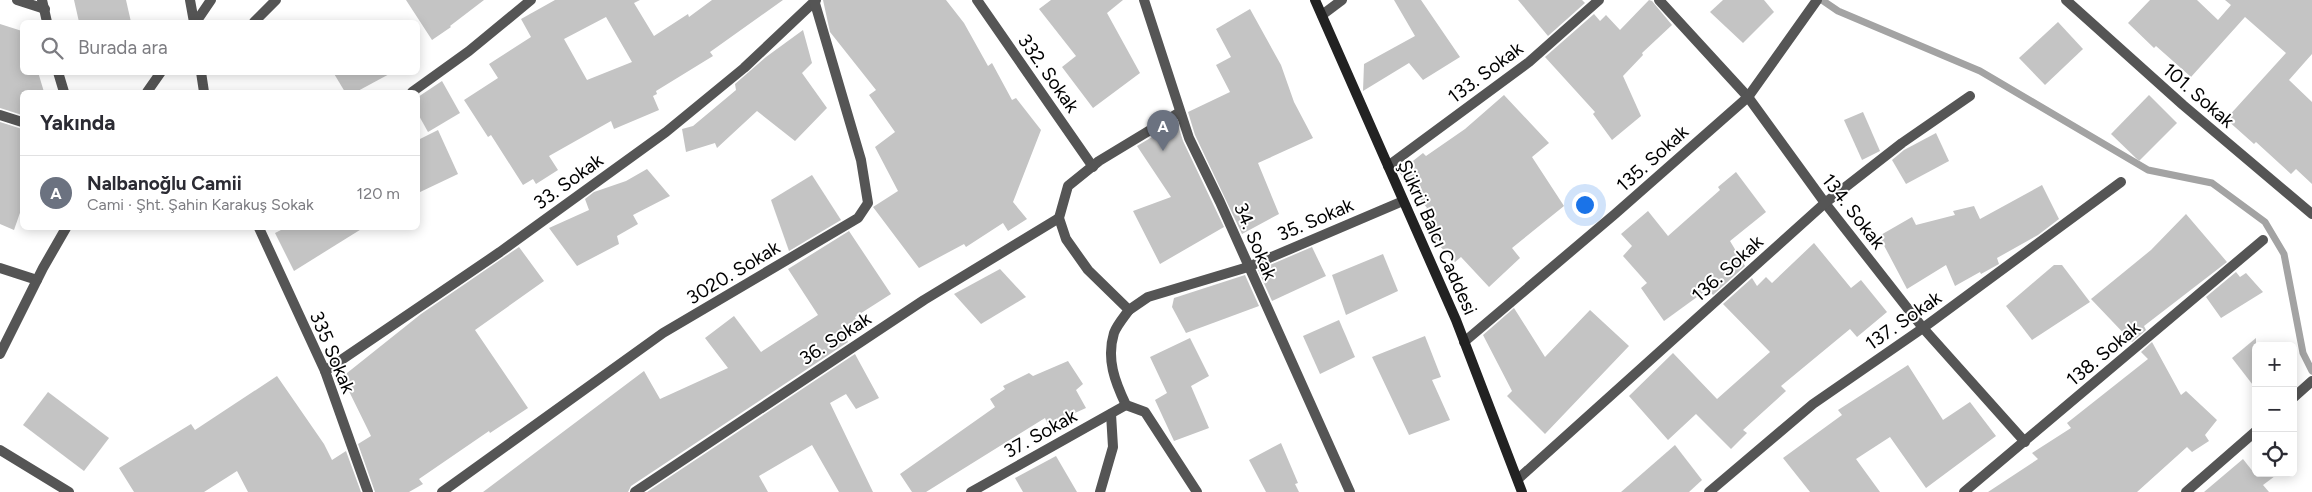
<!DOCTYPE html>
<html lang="tr">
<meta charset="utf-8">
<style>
body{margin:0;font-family:Figtree,sans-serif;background:#f2f2f3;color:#2b2b33}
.controls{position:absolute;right:15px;bottom:15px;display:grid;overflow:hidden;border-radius:8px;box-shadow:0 2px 12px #0003}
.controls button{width:45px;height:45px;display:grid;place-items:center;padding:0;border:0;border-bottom:1px solid #e1e1e2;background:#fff;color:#2b2b33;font:25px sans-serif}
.you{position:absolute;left:1584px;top:204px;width:18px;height:18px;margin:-12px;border:4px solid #fff;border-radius:50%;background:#1a73e8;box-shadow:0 0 0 8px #1a73e833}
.badge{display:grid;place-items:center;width:32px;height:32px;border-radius:50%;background:#000;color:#fff;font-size:16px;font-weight:700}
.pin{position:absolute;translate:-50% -41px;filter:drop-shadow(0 1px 2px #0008)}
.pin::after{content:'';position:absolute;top:26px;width:18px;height:15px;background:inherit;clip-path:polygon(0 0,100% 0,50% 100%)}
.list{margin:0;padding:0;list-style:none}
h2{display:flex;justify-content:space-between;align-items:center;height:65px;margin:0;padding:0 20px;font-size:21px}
h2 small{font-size:16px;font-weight:400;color:#7c7c81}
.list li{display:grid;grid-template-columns:32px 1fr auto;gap:15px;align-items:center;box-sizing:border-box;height:75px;padding:0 20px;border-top:1px solid #e1e1e2}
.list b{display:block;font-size:19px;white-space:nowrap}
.list p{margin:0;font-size:16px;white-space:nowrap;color:#7c7c81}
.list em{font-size:16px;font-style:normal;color:#7c7c81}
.icon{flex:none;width:28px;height:28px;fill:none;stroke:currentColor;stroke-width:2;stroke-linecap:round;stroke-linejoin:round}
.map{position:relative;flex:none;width:2312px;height:492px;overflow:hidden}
.search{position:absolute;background:#fff;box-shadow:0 2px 12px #0003;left:20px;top:20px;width:400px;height:55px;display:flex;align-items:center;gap:12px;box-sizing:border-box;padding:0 18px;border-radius:8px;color:#7c7c81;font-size:19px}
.panel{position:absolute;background:#fff;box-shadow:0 2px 12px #0003;left:20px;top:90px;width:400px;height:140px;border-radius:8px}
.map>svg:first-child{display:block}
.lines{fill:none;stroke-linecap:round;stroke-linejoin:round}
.stream{stroke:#a3a3a3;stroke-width:7}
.building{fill:#c4c4c4;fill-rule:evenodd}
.street{stroke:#555;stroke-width:10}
.secondary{stroke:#222;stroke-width:10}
.labels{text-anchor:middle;stroke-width:4;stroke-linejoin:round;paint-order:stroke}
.street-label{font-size:19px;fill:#000;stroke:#fff}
</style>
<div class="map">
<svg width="2312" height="492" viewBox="0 0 2312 492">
<rect width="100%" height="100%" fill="#fff"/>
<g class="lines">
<polyline class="stream" points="1822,0 1838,11 1980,71 2148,170 2212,183 2265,222 2284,254 2303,353 2312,371"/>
</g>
<g class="building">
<polygon points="74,0 126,0 131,22 79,22"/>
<polygon points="406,0 484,0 450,26 451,27 432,40"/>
<path d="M 555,0 L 640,0 L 634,3 L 654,36 L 688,14 L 689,17 L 712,0 L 783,0 L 710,52 L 713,56 L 656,91 L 657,94 L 653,96 L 659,110 L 614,129 L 611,121 L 549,156 L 558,170 L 536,184 L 533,179 L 523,185 L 491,135 L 488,137 L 464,100 L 498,78 L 489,64 L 531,37 L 521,19 ZM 606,17 L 632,62 L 587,80 L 564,39 Z"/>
<polygon points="823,0 946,0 964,23 988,66 992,63 1012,100 1016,98 1041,130 1013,202 1027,219 1008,231 1003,223 966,247 964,244 919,268 873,207 898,191 875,147 895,132 869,95 876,90 830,32"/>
<polygon points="1051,0 1123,0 1107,13 1140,73 1093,108 1062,67 1076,56 1039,9"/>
<polygon points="1394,0 1421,0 1460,57 1423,80 1409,63 1363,91 1364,64 1415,36"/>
<polygon points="1518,0 1582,0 1585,3 1548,36"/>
<polygon points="1649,0 1652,1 1672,25 1642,53 1643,55 1623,76 1641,116 1612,140 1593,114 1595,112 1545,57 1594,14 1600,21 1606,15 1620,30"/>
<polygon points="1723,0 1764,0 1774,12 1743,43 1710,12"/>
<polygon points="2150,0 2197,0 2218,20 2231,5 2225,0 2312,0 2312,54 2289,80 2312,102 2312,184 2296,169 2291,174 2256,142 2254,144 2226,119 2286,53 2245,17 2191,77 2156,46 2154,48 2128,23"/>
<polygon points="1250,9 1281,65 1294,102 1313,138 1258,163 1279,214 1242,234 1195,135 1188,112 1230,92 1216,65 1231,57 1216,29"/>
<polygon points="2058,22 2083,49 2045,85 2019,58"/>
<polygon points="0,24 22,31 22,72 38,72 44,92 22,92 22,115 0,108"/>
<polygon points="803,30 812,63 802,73 827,108 795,141 757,111 717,148 715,143 686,152 682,129 693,126 736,90 735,84 766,57"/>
<polygon points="333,72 393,72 356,92 345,92"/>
<polygon points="442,81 460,113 428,132 418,114 418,97"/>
<polygon points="1504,95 1549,143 1532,157 1564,206 1512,248 1520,258 1489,287 1461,257 1455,262 1433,239 1436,234 1420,214 1427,208 1399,172 1423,153 1426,156 1465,129"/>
<polygon points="2149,95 2177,123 2139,161 2111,134"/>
<polygon points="1863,112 1880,151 1862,160 1844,120"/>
<polygon points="0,122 22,129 22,207 14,230 0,224"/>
<polygon points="1177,122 1183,141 1224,227 1160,264 1133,211 1171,197 1137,146"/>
<polygon points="438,130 458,174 418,193 418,140"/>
<polygon points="1936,133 1949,161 1906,184 1892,160 1904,150"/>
<polygon points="647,169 670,196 633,215 638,224 617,236 619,244 577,266 549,228 589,210 585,199 594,192 626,181"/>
<polygon points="1736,172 1766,212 1730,241 1745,266 1713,295 1708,289 1664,321 1641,288 1647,283 1623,256 1632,246 1621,234 1648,211 1668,236 1720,190 1718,187"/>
<polygon points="812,175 841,220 789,251 771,200"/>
<polygon points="2042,185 2059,219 2038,235 1997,258 1999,264 1981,274 1980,272 1955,286 1946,265 1907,289 1879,236 1912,217 1916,225 1955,215 1953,211 1974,206 1980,219"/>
<polygon points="2186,214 2227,262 2144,326 2146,330 2132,342 2091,299 2151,250"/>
<polygon points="285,228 363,228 294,271 275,233"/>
<polygon points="849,231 891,294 855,317 857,322 842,332 848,342 631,486 628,492 483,492 644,371 660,399 728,368 705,338 734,316 761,352 818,315 788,269"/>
<polygon points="1814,243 1851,288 1861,280 1887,312 1857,337 1850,329 1781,386 1786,391 1743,430 1747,433 1731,449 1696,414 1668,440 1629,396 1673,353 1717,399 1770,352 1723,304 1752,278 1757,286 1766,277 1772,283"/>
<polygon points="519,247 544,281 475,330 528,408 490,433 489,431 419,479 423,484 409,492 375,492 358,444 371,436 342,377 421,314"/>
<polygon points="1312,247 1326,276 1272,301 1258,270"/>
<polygon points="1383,254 1398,291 1346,315 1332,275"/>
<polygon points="2054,265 2062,265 2090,302 2032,340 2006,306"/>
<polygon points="1000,269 1026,297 981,324 954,294"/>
<polygon points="2236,272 2240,277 2246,273 2263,292 2221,318 2206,297"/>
<polygon points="1245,275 1259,306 1186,333 1172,307 1174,298"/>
<polygon points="1514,308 1545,357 1590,310 1629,346 1545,434 1507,396 1512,391 1483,335"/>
<polygon points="1339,320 1355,357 1320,374 1303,336"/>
<polygon points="1425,336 1441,377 1432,380 1450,420 1409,435 1372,357"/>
<polygon points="1190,338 1209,376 1191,386 1209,428 1174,441 1155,400 1167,393 1150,357"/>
<polygon points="2256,338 2256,389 2232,358"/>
<polygon points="2152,342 2181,395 2186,391 2217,420 2205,435 2209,441 2192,452 2187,447 2137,492 1988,492 2038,459 2032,453 2071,428 2067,423 2148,359 2141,352"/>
<polygon points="855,354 879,398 856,409 846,394 830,403 873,492 839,492 812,445 759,476 768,492 647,492"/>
<polygon points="1068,361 1083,384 1076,390 1086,408 1048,425 1045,418 926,492 912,492 900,474 995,407 990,399 1005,389 1003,386 1029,373 1033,376"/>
<polygon points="1908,365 1943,420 1970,402 1996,436 1926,488 1890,437 1856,459 1880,492 1810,492 1783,458 1842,415 1838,410"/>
<polygon points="277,376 324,444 332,460 346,451 361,492 248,492 237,471 204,492 134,492 119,468 191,424 195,430"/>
<polygon points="48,392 109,438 84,471 23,425"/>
<polygon points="1281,443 1298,483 1295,484 1299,492 1266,492 1249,460"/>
<polygon points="1675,445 1702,480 1689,492 1621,492"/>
<polygon points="1056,456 1077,492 1023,492 1015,478"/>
<polygon points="2243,459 2254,473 2279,473 2263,485 2269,492 2204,492"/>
</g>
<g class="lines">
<g class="street">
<polyline points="17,0 45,9"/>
<polyline points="42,0 47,22"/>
<polyline points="190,0 194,22"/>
<polyline points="977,0 1093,167"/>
<polyline points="1144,0 1189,138 1220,202 1350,492"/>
<polyline points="1659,0 1748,97 1825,203 1923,328 2025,442"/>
<polyline points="2066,0 2183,105 2312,214"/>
<polyline points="1322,15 1342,0"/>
<polyline points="196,22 211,0"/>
<polyline points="254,22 276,0"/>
<polyline points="58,72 64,92"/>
<polyline points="201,72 204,92"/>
<polyline points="147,92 161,72"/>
<polyline points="412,92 469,51 531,0"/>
<path d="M 1180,112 L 1099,161 L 1068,186 L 1059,218 L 1066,239 L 1088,270 L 1129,310 C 1124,317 1117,325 1114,333 C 1106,359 1115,382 1126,405 L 1145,412 L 1197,492"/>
<polyline points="0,115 22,122"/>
<polyline points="1388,166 1529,62 1599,0"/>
<polyline points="259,228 325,371 368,492"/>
<polyline points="0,268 37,280"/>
<polyline points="1129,310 1148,297 1248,267 1403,201"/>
<polyline points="1464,342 1615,214 1748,97 1817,0"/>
<polyline points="0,354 43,268 66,228"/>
<polyline points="325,371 500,252 666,132 744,68 816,0"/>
<polyline points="2293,398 2312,381"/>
<polyline points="0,450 69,492"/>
<polyline points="1518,479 1825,203 1902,143 1970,96"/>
<polyline points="442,492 663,333 858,218 868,203 861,160 814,0"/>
<polyline points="635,492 924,300 1059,218"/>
<polyline points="971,492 1126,405"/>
<polyline points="1100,492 1113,447 1111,414"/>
<polyline points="1709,492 1813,404 1923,328 2121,182"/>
<polyline points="1964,492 2263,240"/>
<polyline points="2186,492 2256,431"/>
</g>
<polyline class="secondary" points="1315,0 1456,320 1522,492"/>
</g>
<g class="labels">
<g class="street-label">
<text transform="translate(1485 72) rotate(-37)" y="7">133. Sokak</text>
<text transform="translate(1049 73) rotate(55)" y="7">332. Sokak</text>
<text transform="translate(2199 95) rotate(41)" y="7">101. Sokak</text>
<text transform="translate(1652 158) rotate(-42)" y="7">135. Sokak</text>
<text transform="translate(568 181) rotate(-36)" y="7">33. Sokak</text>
<text transform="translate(1854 211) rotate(52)" y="7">134. Sokak</text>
<text transform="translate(1315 219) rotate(-23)" y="7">35. Sokak</text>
<text transform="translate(1438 237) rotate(66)" y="7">Şükrü Balcı Caddesi</text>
<text transform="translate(1256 241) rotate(67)" y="7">34. Sokak</text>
<text transform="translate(1727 268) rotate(-42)" y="7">136. Sokak</text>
<text transform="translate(733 272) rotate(-31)" y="7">3020. Sokak</text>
<text transform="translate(1903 320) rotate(-35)" y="7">137. Sokak</text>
<text transform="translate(835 338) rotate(-33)" y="7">36. Sokak</text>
<text transform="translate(333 352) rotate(67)" y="7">335 Sokak</text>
<text transform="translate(2103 353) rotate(-40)" y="7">138. Sokak</text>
<text transform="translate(1040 433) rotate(-29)" y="7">37. Sokak</text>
</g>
</g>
</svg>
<div class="controls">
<button>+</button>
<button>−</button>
<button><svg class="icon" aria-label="locate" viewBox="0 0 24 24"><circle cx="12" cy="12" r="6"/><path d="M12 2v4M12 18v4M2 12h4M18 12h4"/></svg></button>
</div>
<div class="you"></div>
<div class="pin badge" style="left:1163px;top:151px;background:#6b7280">A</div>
<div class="search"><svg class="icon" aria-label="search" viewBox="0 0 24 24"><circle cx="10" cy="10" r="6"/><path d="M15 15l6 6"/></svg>Burada ara</div>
<section class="panel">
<h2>Yakında<small></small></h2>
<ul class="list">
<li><span class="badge" style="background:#6b7280">A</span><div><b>Nalbanoğlu Camii</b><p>Cami · Şht. Şahin Karakuş Sokak</p></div><em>120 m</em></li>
</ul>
</section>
</div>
